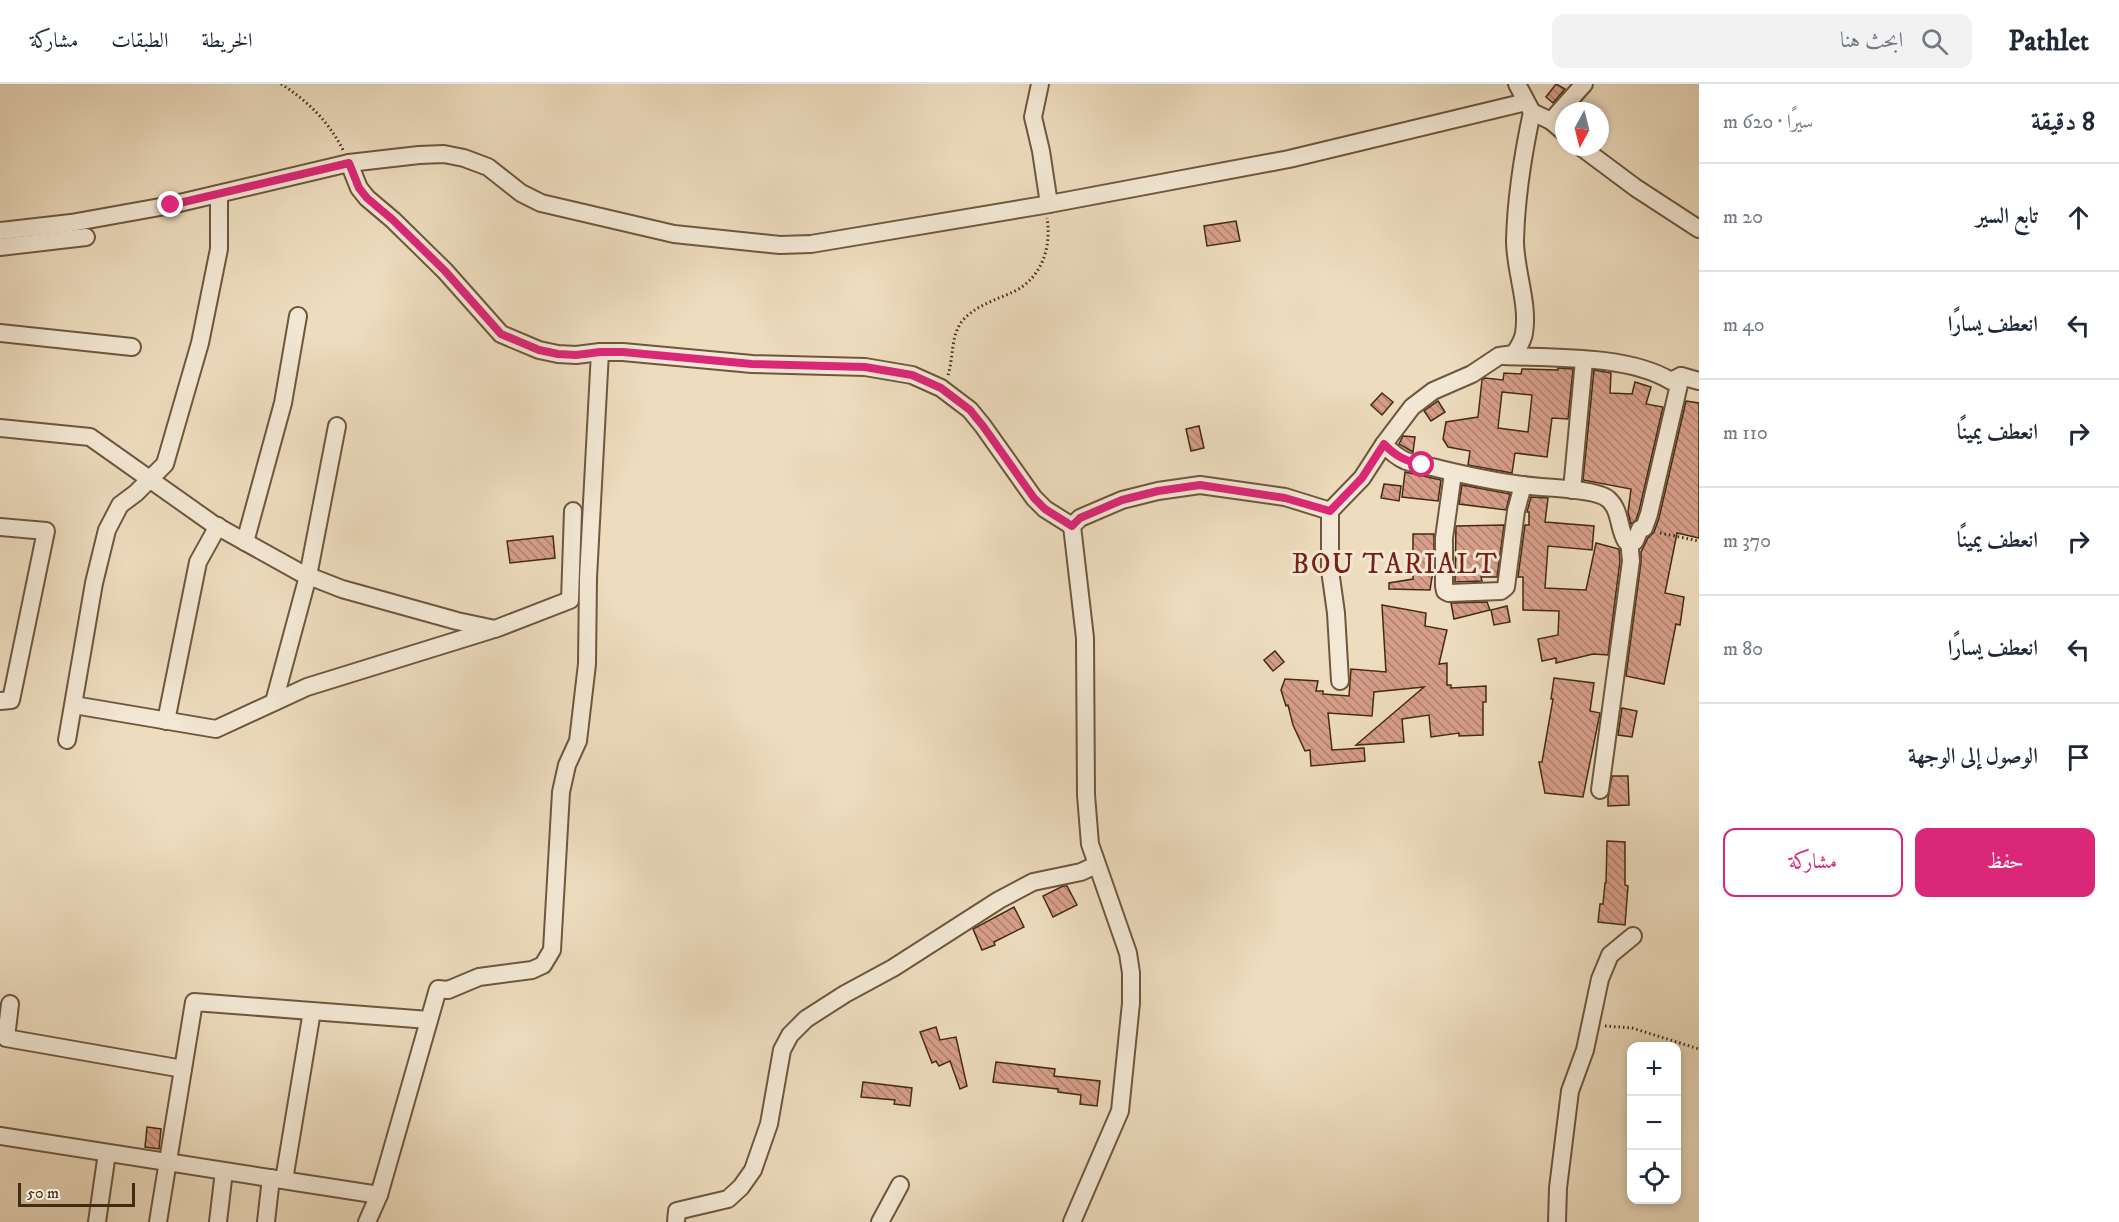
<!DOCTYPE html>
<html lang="ar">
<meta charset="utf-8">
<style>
body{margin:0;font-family:"IM FELL DW Pica",Amiri,serif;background:#f2f2f3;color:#1f2937;direction:rtl}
.controls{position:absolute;right:18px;bottom:18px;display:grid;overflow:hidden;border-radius:12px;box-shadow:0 3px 9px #0003}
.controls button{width:54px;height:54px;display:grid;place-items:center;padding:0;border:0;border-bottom:2px solid #e0e1e3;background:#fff;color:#1f2937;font:30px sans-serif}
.compass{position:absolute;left:1555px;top:18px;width:54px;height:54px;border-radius:50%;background:#fff;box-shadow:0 3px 9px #0003;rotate:187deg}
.scale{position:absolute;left:18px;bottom:15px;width:117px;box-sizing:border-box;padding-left:6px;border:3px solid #432b13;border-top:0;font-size:16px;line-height:21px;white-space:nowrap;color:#432b13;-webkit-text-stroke:4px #f3e8d5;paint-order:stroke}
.stop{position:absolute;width:18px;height:18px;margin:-14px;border:4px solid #db2777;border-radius:50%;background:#fff}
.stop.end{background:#db2777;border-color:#fff;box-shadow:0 2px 6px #0008}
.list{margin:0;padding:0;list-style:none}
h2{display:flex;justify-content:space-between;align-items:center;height:78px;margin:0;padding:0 24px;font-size:26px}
h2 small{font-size:20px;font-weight:400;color:#747a83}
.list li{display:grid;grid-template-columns:39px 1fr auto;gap:18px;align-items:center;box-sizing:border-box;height:108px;padding:0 24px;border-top:2px solid #e0e1e3}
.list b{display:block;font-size:22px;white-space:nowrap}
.list em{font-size:20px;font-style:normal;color:#747a83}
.actions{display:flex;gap:12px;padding:18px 24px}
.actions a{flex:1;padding:14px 0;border:2px solid #db2777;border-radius:12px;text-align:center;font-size:21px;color:#db2777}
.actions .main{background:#db2777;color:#fff}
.icon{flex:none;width:33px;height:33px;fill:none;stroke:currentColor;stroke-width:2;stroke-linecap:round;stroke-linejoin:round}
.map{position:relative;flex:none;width:1699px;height:1138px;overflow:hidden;direction:ltr}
header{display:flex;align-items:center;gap:36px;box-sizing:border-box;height:84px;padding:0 30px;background:#fff;border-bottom:2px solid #e0e1e3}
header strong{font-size:28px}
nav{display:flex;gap:33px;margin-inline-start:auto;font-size:21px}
.search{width:420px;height:54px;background:#f2f2f3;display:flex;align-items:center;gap:15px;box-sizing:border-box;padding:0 21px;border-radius:12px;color:#747a83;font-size:22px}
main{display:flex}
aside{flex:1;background:#fff}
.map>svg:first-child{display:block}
.building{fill:url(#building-back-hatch);stroke:#432b13;stroke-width:1.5;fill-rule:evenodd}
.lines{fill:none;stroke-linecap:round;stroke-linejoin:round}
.minor-casing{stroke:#6e573e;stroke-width:20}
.path{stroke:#432b13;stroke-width:3;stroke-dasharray:1.5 3;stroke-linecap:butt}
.minor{stroke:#f3e8d5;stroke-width:16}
.route{stroke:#db2777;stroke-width:8}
.labels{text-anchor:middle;stroke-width:6;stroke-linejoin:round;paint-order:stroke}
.quarter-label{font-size:28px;letter-spacing:1.5px;fill:#7a1f14;stroke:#f3e8d5}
</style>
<header>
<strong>Pathlet</strong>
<div class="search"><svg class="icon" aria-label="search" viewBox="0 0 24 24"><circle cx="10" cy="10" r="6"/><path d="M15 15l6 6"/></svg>ابحث هنا</div>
<nav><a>الخريطة</a><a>الطبقات</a><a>مشاركة</a></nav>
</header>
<main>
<aside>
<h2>8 دقيقة<small>سيرًا · 620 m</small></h2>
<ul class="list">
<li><svg class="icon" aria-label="ahead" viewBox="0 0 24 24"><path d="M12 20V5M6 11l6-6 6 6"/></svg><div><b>تابع السير</b></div><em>20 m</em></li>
<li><svg class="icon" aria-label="left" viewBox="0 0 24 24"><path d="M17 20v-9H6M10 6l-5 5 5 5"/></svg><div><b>انعطف يسارًا</b></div><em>40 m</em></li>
<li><svg class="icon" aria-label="right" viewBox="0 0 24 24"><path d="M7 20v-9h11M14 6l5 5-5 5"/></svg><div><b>انعطف يمينًا</b></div><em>110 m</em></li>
<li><svg class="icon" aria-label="right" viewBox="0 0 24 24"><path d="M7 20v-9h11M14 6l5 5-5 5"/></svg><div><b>انعطف يمينًا</b></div><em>370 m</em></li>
<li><svg class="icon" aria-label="left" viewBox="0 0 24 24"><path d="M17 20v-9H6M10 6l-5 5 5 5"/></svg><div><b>انعطف يسارًا</b></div><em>80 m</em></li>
<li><svg class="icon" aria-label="arrive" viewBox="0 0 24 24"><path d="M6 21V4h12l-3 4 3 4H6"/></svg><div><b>الوصول إلى الوجهة</b></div></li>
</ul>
<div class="actions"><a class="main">حفظ</a><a>مشاركة</a></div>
</aside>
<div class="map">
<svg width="1699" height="1138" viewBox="0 0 1699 1138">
<defs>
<pattern id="building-back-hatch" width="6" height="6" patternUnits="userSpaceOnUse" patternTransform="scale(1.5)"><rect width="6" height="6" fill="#d79e89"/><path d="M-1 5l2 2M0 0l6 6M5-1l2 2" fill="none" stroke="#b0816f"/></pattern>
</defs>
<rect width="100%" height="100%" fill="#eddcbe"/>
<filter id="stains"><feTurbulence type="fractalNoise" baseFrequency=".00333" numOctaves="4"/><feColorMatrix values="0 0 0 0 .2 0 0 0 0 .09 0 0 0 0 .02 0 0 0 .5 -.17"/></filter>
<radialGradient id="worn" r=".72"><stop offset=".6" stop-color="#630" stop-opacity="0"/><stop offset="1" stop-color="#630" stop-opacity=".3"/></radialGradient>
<g class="building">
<polygon points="1556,0 1565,5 1553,19 1546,13"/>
<polygon points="1236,137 1240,157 1207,162 1204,142"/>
<path d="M 1558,284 L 1573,285 L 1568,335 L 1552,334 L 1547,373 L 1515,369 L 1512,389 L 1468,381 L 1470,367 L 1448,363 L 1443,355 L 1446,338 L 1478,333 L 1482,296 L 1485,294 L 1503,296 L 1504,289 L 1521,290 L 1522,285 L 1558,286 ZM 1502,308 L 1532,311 L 1528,348 L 1498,344 Z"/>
<polygon points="1594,286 1611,289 1610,309 1632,310 1635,298 1651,303 1646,320 1663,323 1639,427 1636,436 1631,440 1628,428 1631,405 1583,396"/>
<polygon points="1382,309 1393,318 1382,331 1371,321"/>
<polygon points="1438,317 1445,328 1431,337 1424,327"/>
<polygon points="1686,317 1699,319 1699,454 1677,449 1665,509 1684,513 1680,541 1676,540 1664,600 1626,592 1641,478 1641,468 1648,454 1654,448 1659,434"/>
<polygon points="1199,342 1204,364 1191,367 1186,345"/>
<polygon points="1403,352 1415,353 1413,368 1399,360"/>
<polygon points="1405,388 1441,396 1438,417 1402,413"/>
<polygon points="1384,400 1401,402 1399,417 1381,414"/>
<polygon points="1462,401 1510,410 1506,426 1459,420"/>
<polygon points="1531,413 1548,414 1545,438 1594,442 1592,466 1548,462 1545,504 1586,506 1596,459 1619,465 1620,477 1608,571 1593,570 1556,579 1556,574 1542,577 1538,555 1558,551 1559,527 1523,526 1523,493 1518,493 1525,441 1529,441 1529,428 1527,428"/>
<polygon points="1504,441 1497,493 1481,493 1482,497 1455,498 1456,442"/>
<polygon points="1413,450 1434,450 1434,481 1430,506 1389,505 1389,499 1413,495"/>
<polygon points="553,452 555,474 510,479 507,457"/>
<polygon points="1487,518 1490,526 1454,535 1451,519"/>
<polygon points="1382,521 1426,529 1425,542 1447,546 1439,580 1447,579 1447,601 1451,601 1451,604 1486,602 1486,618 1483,618 1483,651 1459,652 1459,649 1431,653 1429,631 1402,635 1404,658 1356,661 1424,603 1374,608 1372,632 1328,629 1332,666 1364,664 1365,677 1311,682 1310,666 1305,667 1293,641 1288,621 1286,622 1281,606 1285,595 1318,597 1316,607 1323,607 1323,610 1349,612 1351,585 1386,588"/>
<polygon points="1507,522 1510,538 1494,541 1491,526"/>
<polygon points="1275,567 1284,578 1273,587 1264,576"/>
<polygon points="1554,594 1594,599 1590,627 1600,629 1583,713 1545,709 1539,678 1542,678 1553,615 1551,615"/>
<polygon points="1622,624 1637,627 1632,653 1618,651"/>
<polygon points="1612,692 1628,692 1629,721 1608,722 1608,713"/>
<polygon points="1607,757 1625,758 1625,801 1628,802 1625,841 1598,838 1600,820 1603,820 1605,799 1606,799"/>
<polygon points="1063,802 1067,802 1077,821 1053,833 1043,812"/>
<polygon points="1014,823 1024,843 994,858 995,861 982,866 973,845"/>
<polygon points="936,943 940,956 956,953 967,1002 960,1005 950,977 939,982 936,977 932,979 920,948"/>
<polygon points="996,978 1055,985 1054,992 1100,997 1097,1022 1080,1020 1081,1011 1058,1008 1058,1005 993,998"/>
<polygon points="863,998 912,1004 910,1022 894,1020 895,1016 861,1013"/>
<polygon points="147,1043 161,1045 159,1065 145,1063"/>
</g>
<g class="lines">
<defs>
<g id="minor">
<polyline points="1040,0 1033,33 1041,67 1049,120"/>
<polyline points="1517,0 1532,28 1551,37 1564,48"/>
<polyline points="1551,37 1584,0"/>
<polyline points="1581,63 1636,104 1699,145"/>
<polyline points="349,79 359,104 367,114 393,136 445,187 501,250 539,266 558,270 576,271 600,268 623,268 752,280 865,283 912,291 941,304 970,326 983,342 1034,414 1045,425 1072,442"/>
<polyline points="0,147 71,139 171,121 349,79 419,71 444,70 464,74 488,83 521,109 541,119 674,150 780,161 811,160 1044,121 1289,75 1526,18"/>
<polyline points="0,163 86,153"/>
<polyline points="0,249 132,263"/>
<path d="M 1504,272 C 1553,274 1629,271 1671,297 L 1681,292 L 1649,430 L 1644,444 L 1640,445 L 1635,457 L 1631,460 L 1629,456"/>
<polyline points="1681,292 1699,297"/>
<polyline points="0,344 90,353 213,440 301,489 342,505 457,537 495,545 570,516 573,427"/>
<path d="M 1384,360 C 1390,367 1397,373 1406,377 C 1414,380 1424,381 1432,383 C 1468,392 1505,400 1541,403 C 1556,404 1598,406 1608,415 C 1621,426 1618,444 1626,457 L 1629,456 L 1631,477 L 1600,706"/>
<polyline points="1453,389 1444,454 1444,502 1445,507 1449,509 1501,507 1506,503 1516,427 1523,401"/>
<polyline points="1572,406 1584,276"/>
<polyline points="0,443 46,447 11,616 0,617"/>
<polyline points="245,458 283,319 298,232"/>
<path d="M 1340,597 L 1336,529 L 1330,486 L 1330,427 L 1362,394 L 1384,360 L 1412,323 L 1433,307 L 1472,290 L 1499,272 L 1514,270 C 1518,264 1523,257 1524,249 C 1529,220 1515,186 1515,157 C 1516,113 1523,70 1532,28"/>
<polyline points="274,618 308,492 337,342"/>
<polyline points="74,621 216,645 307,603 491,546"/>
<polyline points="166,637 198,478 218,442"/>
<polyline points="67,656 94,499 107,446 120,421 136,409 165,380 200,259 219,165 219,110"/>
<polyline points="10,920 6,954 183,985"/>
<polyline points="0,1052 379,1111"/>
<polyline points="284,1096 312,927"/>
<polyline points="97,1138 107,1069"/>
<polyline points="158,1138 194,918 429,936"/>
<polyline points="218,1138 224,1087"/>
<polyline points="266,1138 271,1094"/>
<polyline points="367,1138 379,1111 438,905 448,906 479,893 532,886 543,881 552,866 561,708 567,681 578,657 587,580 588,494 600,268"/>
<polyline points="676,1138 677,1127 728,1115 741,1103 753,1086 769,1040 782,966 790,951 806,935 845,910 893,884 999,816 1033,798 1081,788 1096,781"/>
<polyline points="880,1138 900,1101"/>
<polyline points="1072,1138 1120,1027 1131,919 1131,889 1128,869 1090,760 1086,711 1085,554 1072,442 1080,434 1122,416 1158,407 1200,401 1285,413 1330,427"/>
<polyline points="1557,1138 1558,1104 1570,1007 1585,966 1600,895 1610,871 1633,852"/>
</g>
</defs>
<use href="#minor" class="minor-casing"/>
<g class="path">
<path d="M 281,0 C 308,17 329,38 343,66"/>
<path d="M 948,291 C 954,273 950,250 964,235 C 977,221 996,216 1013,208 C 1041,195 1052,164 1047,134"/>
<polyline points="1660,449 1699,457"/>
<polyline points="1605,942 1632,944 1699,965"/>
</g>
<use href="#minor" class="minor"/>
</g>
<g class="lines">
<path class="route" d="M 171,121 L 349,79 L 359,104 L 367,114 L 393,136 L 445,187 L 501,250 L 539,266 L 558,270 L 576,271 L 600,268 L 623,268 L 752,280 L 865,283 L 912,291 L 941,304 L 970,326 L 983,342 L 1034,414 L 1045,425 L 1072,442 L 1080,434 L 1122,416 L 1158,407 L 1200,401 L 1285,414 L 1330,427 L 1362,394 L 1384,360 C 1395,372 1406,377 1422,381"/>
</g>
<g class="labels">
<g class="quarter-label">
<text x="1395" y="489">BOU TARIALT</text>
</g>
</g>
<rect width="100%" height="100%" filter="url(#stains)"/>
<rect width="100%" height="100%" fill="url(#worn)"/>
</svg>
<div class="controls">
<button>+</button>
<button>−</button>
<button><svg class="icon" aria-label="locate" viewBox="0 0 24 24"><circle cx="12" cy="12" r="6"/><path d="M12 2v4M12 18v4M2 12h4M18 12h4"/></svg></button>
</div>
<svg class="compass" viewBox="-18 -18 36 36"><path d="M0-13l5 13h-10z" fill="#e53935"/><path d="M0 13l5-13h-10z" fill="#747a83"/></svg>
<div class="scale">50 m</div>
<div class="stop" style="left:1422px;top:381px"></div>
<div class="stop end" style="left:171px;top:121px"></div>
</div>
</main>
